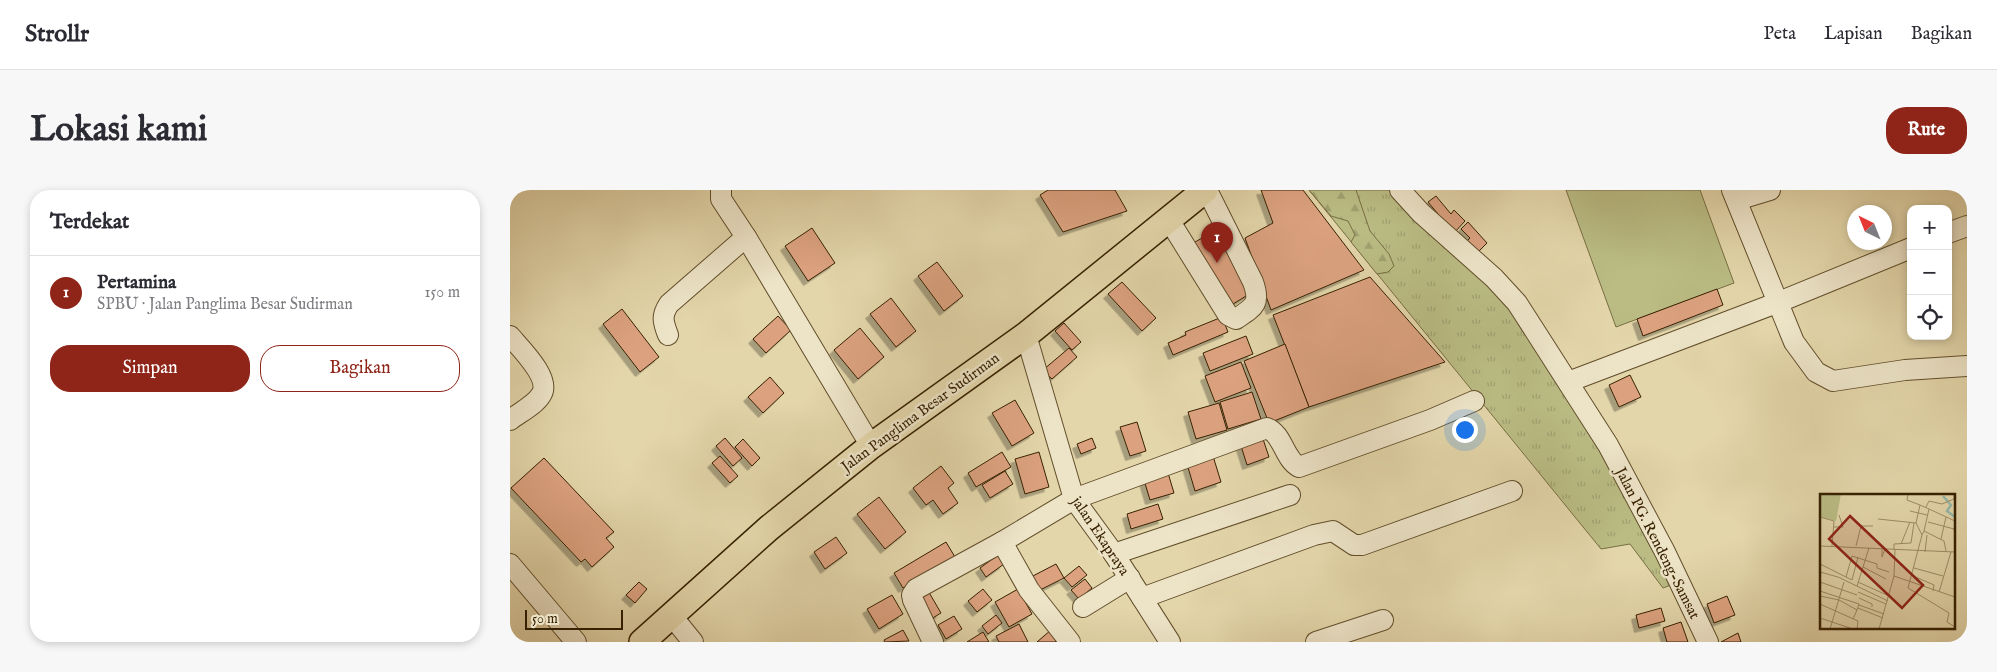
<!DOCTYPE html>
<html lang="id">
<meta charset="utf-8">
<style>
body{margin:0;font-family:"IM FELL English",serif;background:#f7f7f7;color:#2b2b33}
.controls{position:absolute;right:15px;top:15px;display:grid;overflow:hidden;border-radius:10px;box-shadow:0 2px 8px #0003}
.controls button{width:45px;height:45px;display:grid;place-items:center;padding:0;border:0;border-bottom:1px solid #e1e1e2;background:#fff;color:#2b2b33;font:25px sans-serif}
.compass{position:absolute;left:1337px;top:15px;width:45px;height:45px;border-radius:50%;background:#fff;box-shadow:0 2px 8px #0003;rotate:317deg}
.scale{position:absolute;left:15px;bottom:12px;width:98px;box-sizing:border-box;padding-left:5px;border:2px solid #372101;border-top:0;font-size:14px;line-height:18px;white-space:nowrap;color:#372101;-webkit-text-stroke:4px #ede4c8;paint-order:stroke}
.you{position:absolute;left:954px;top:239px;width:18px;height:18px;margin:-12px;border:4px solid #fff;border-radius:50%;background:#1a73e8;box-shadow:0 0 0 8px #1a73e833}
.badge{display:grid;place-items:center;width:32px;height:32px;border-radius:50%;background:#8f2418;color:#fff;font-size:16px;font-weight:700}
.pin{position:absolute;translate:-50% -41px;filter:drop-shadow(0 1px 2px #0008)}
.pin::after{content:'';position:absolute;top:26px;width:18px;height:15px;background:inherit;clip-path:polygon(0 0,100% 0,50% 100%)}
.list{margin:0;padding:0;list-style:none}
h2{display:flex;justify-content:space-between;align-items:center;height:65px;margin:0;padding:0 20px;font-size:21px}
h2 small{font-size:16px;font-weight:400;color:#7c7c81}
.list li{display:grid;grid-template-columns:32px 1fr auto;gap:15px;align-items:center;box-sizing:border-box;height:75px;padding:0 20px;border-top:1px solid #e1e1e2}
.list b{display:block;font-size:19px;white-space:nowrap}
.list p{margin:0;font-size:16px;white-space:nowrap;color:#7c7c81}
.list em{font-size:16px;font-style:normal;color:#7c7c81}
.actions{display:flex;gap:10px;padding:15px 20px}
.actions a{flex:1;padding:11px 0;border:1px solid #8f2418;border-radius:20px;text-align:center;font-size:18px;color:#8f2418}
.actions .main{background:#8f2418;color:#fff}
.icon{flex:none;width:28px;height:28px;fill:none;stroke:currentColor;stroke-width:2;stroke-linecap:round;stroke-linejoin:round}
.map{position:relative;flex:none;width:1457px;height:452px;overflow:hidden;border-radius:20px}
header{display:flex;align-items:center;gap:30px;box-sizing:border-box;height:70px;padding:0 25px;background:#fff;border-bottom:1px solid #e1e1e2}
header strong{font-size:24px}
nav{display:flex;gap:28px;margin-inline-start:auto;font-size:18px}
.intro{display:flex;align-items:center;justify-content:space-between;box-sizing:border-box;height:120px;padding:0 30px}
h1{margin:0;font-size:35px}
.button{padding:12px 22px;border-radius:20px;background:#8f2418;color:#fff;font-size:18px;font-weight:700}
main{display:flex;gap:30px;padding:0 30px}
aside{flex:1;background:#fff;border-radius:20px;box-shadow:0 2px 8px #0003}
.map>svg:first-child{display:block}
.grass{fill:url(#grass-tufts);stroke:#786e42}
.forest{fill:url(#forest-firs);stroke:#786e42}
.garden{fill:#babc84;stroke:#786e42}
.building{fill:#dca280;stroke:#372101;filter:url(#shadow)}
.lines{fill:none;stroke-linecap:round;stroke-linejoin:round}
.minor-casing{stroke:#624e2b;stroke-width:22}
.major-casing{stroke:#372101;stroke-width:28}
.minor{stroke:#ede4c8;stroke-width:20}
.major{stroke:#e3d6aa;stroke-width:25}
.labels{text-anchor:middle;stroke-width:5;stroke-linejoin:round;paint-order:stroke}
.street-label{font-size:15px;fill:#372101;stroke:#ede4c8}
.inset-river{fill:none;stroke:#95b9ab;stroke-width:2.5}
.inset-road{fill:none;stroke:#9e8e66;stroke-width:1}
.view{fill:#8f2418;fill-opacity:0.15;stroke:#8f2418;stroke-width:2.5}
.inset-edge{fill:none;stroke:#372101;stroke-width:2.5}
</style>
<header>
<strong>Strollr</strong>
<nav><a>Peta</a><a>Lapisan</a><a>Bagikan</a></nav>
</header>
<div class="intro"><h1>Lokasi kami</h1><a class="button">Rute</a></div>
<main>
<aside>
<h2>Terdekat<small></small></h2>
<ul class="list">
<li><span class="badge">1</span><div><b>Pertamina</b><p>SPBU · Jalan Panglima Besar Sudirman</p></div><em>150 m</em></li>
</ul>
<div class="actions"><a class="main">Simpan</a><a>Bagikan</a></div>
</aside>
<div class="map">
<svg width="1457" height="452" viewBox="0 0 1457 452">
<defs>
<pattern id="grass-tufts" width="24" height="20" patternUnits="userSpaceOnUse" patternTransform="scale(1.25)"><rect width="24" height="20" fill="#babc84"/><path d="M3 7l-1-3M5 7V3M7 7l1-3M15 17l-1-3M17 17v-4M19 17l1-3" fill="none" stroke="#a0a170"/></pattern>
<pattern id="forest-firs" width="22" height="20" patternUnits="userSpaceOnUse" patternTransform="scale(1.25)"><rect width="22" height="20" fill="#babc84"/><path d="M5 1l3.5 6h-7zM16 11l3.5 6h-7z" fill="#a0a170"/></pattern>
<filter id="shadow"><feDropShadow dx="-4.5" dy="4.5" stdDeviation="0" flood-color="#0004"/></filter>
</defs>
<rect width="100%" height="100%" fill="#e3d6aa"/>
<filter id="stains"><feTurbulence type="fractalNoise" baseFrequency=".004" numOctaves="4"/><feColorMatrix values="0 0 0 0 .2 0 0 0 0 .09 0 0 0 0 .02 0 0 0 .5 -.17"/></filter>
<radialGradient id="worn" r=".72"><stop offset=".6" stop-color="#630" stop-opacity="0"/><stop offset="1" stop-color="#630" stop-opacity=".3"/></radialGradient>
<polygon class="grass" points="799,0 890,0 1007,113 1169,392 1153,398 1120,354 1091,359"/>
<polygon class="forest" points="799,0 846,0 860,41 879,64 884,76 878,82 867,84 841,52 845,45 838,31 821,26"/>
<polygon class="garden" points="1056,0 1190,0 1224,93 1106,137"/>
<g class="building">
<polygon points="538,0 605,0 617,21 553,42 530,5"/>
<polygon points="751,0 793,0 854,80 761,120 735,48 763,33"/>
<polygon points="926,6 941,24 944,20 955,31 944,43 918,12"/>
<polygon points="958,32 977,53 967,63 956,52 960,48 951,39"/>
<polygon points="302,38 325,73 298,91 275,56"/>
<polygon points="704,41 741,103 718,117 680,55"/>
<polygon points="427,72 453,106 434,121 408,86"/>
<polygon points="860,87 935,172 799,217 763,125"/>
<polygon points="612,92 646,128 632,141 598,104"/>
<polygon points="1207,99 1213,115 1133,146 1127,129"/>
<polygon points="381,108 406,141 386,157 360,124"/>
<polygon points="112,119 149,167 130,182 93,134"/>
<polygon points="268,126 281,140 256,163 243,149"/>
<polygon points="712,127 718,142 663,165 658,153 676,145 675,142"/>
<polygon points="554,133 571,152 562,160 545,141"/>
<polygon points="350,138 374,167 348,189 324,160"/>
<polygon points="736,146 743,164 700,181 693,163"/>
<polygon points="775,154 799,217 759,233 734,171"/>
<polygon points="559,158 567,167 542,189 533,180"/>
<polygon points="731,172 741,198 705,212 695,186"/>
<polygon points="1120,185 1131,207 1109,217 1099,195"/>
<polygon points="260,187 274,203 253,223 238,207"/>
<polygon points="742,202 751,229 718,239 710,212"/>
<polygon points="505,210 524,243 502,256 482,223"/>
<polygon points="709,213 717,240 686,249 678,222"/>
<polygon points="627,232 636,261 620,266 610,237"/>
<polygon points="215,248 232,268 223,276 206,256"/>
<polygon points="582,248 586,258 571,264 567,254"/>
<polygon points="233,249 250,268 242,276 225,257"/>
<polygon points="753,249 759,267 737,275 731,256"/>
<polygon points="492,262 501,277 466,297 458,283"/>
<polygon points="529,262 539,297 515,304 505,269"/>
<polygon points="210,266 228,286 220,293 202,273"/>
<polygon points="703,266 711,292 685,301 677,274"/>
<polygon points="34,268 104,342 96,348 104,357 82,377 75,369 71,372 1,298"/>
<polygon points="431,276 444,293 438,298 448,313 433,324 423,310 416,315 403,298"/>
<polygon points="495,281 503,294 480,308 472,295"/>
<polygon points="658,283 664,303 640,310 634,290"/>
<polygon points="369,307 396,342 375,359 347,324"/>
<polygon points="648,314 653,329 621,339 617,324"/>
<polygon points="326,347 337,363 315,379 304,362"/>
<polygon points="436,352 445,367 393,398 384,383"/>
<polygon points="488,365 494,374 476,387 470,378"/>
<polygon points="546,374 554,388 526,402 519,388"/>
<polygon points="569,376 577,385 562,397 554,388"/>
<polygon points="575,389 582,398 569,409 561,400"/>
<polygon points="129,392 137,399 125,413 116,405"/>
<polygon points="417,399 431,423 421,429 407,405"/>
<polygon points="473,399 482,410 467,422 458,411"/>
<polygon points="508,399 522,424 499,437 485,412"/>
<polygon points="382,405 393,424 369,439 357,419"/>
<polygon points="1217,406 1225,425 1204,433 1197,414"/>
<polygon points="1151,418 1155,431 1129,438 1126,425"/>
<polygon points="486,425 492,433 478,444 472,436"/>
<polygon points="444,426 452,439 436,449 428,435"/>
<polygon points="1171,432 1178,452 1157,452 1153,438"/>
<polygon points="509,434 518,452 489,452 486,446"/>
<polygon points="393,440 399,451 375,452 374,450"/>
<polygon points="541,440 549,449 545,452 527,452"/>
<polygon points="473,442 479,452 457,452"/>
<polygon points="1228,443 1231,452 1211,452"/>
</g>
<g class="lines">
<defs>
<g id="minor">
<polyline points="211,0 211,9 236,47 361,256"/>
<polyline points="890,0 911,23 984,88 1007,113 1098,255 1155,362 1198,452"/>
<polyline points="1222,0 1284,152 1306,182 1323,191 1395,180 1457,176"/>
<polyline points="1227,10 1260,0"/>
<path d="M 659,30 L 718,125 L 726,129 C 744,117 751,114 743,92 L 697,0"/>
<polyline points="1438,43 1457,36"/>
<path d="M 158,145 C 153,132 151,126 159,114 L 236,47"/>
<polyline points="516,145 564,309 604,364 660,452"/>
<path d="M 0,146 C 11,159 42,189 31,205 C 25,215 9,223 0,230"/>
<polyline points="1058,192 1269,112 1401,58"/>
<polyline points="492,352 519,400 560,452"/>
<polyline points="604,364 780,305"/>
<polyline points="0,374 66,452"/>
<polyline points="632,408 804,345 823,341 844,355 852,355 1002,301"/>
<polyline points="573,417 620,388"/>
<polyline points="161,425 183,452"/>
<path d="M 423,452 L 403,410 L 402,405 L 406,399 L 492,352 L 564,309 L 757,238 C 773,244 774,269 789,277 L 920,230 L 964,211"/>
<polyline points="806,452 873,430"/>
</g>
<polyline id="major" points="132,452 259,338 361,256 516,145 695,0"/>
</defs>
<use href="#minor" class="minor-casing"/>
<use href="#major" class="major-casing"/>
<use href="#minor" class="minor"/>
<use href="#major" class="major"/>
</g>
<g class="labels">
<g class="street-label">
<text transform="translate(410 222) rotate(-36)" y="5">Jalan Panglima Besar Sudirman</text>
<text transform="translate(591 346) rotate(56)" y="5">jalan Ekapraya</text>
<text transform="translate(1148 353) rotate(63)" y="5">Jalan PG. Rendeng-Samsat</text>
</g>
</g>
<g transform="translate(1310 304)">
<rect width="135" height="135" fill="#e3d6aa"/>
<path d="M 0,0 L 21,0 L 16,27 L 0,23 Z" fill="#babc84"/>
<path class="inset-river" d="M 123,2 L 131,11 L 127,17 L 135,23"/>
<path class="inset-road" d="M 88,0 L 87,6 L 100,11 L 96,29 L 102,41 L 88,94 L 129,119 L 127,128 L 135,133M 100,11 L 109,15 L 104,37M 106,13 L 109,7 L 122,10 L 134,5 L 134,0M 109,15 L 135,27M 90,17 L 107,21M 0,23 L 14,27 L 12,52M 58,25 L 96,29M 108,28 L 134,35 L 135,41M 13,33 L 23,33 L 19,21M 102,41 L 104,37 L 124,47 L 126,57M 121,45 L 126,23M 81,50 L 90,28M 0,52 L 135,58M 36,52 L 41,32 L 53,32M 62,55 L 62,63 L 65,55M 74,56 L 74,50 L 91,49 L 94,29M 105,58 L 107,41M 0,70 L 32,86M 43,73 L 66,85M 94,74 L 123,82M 0,78 L 18,83 L 68,107M 91,81 L 114,91 L 113,97M 74,82 L 135,103M 26,83 L 32,62 L 57,70 L 57,74 L 69,78M 32,86 L 38,63M 0,88 L 37,101M 38,88 L 69,102M 37,92 L 49,54M 0,97 L 39,110 L 37,116M 38,98 L 66,110M 119,98 L 131,58M 0,102 L 19,106M 39,104 L 52,110 L 52,113M 19,106 L 37,116 L 33,125M 0,110 L 38,127 L 37,135M 39,111 L 64,120M 38,114 L 63,124M 0,124 L 33,135M 10,135 L 24,88M 59,135 L 74,82 L 75,56"/>
<path class="view" d="M 30,22 L 103,91 L 82,114 L 9,45 Z"/>
<rect width="135" height="135" class="inset-edge"/>
</g>
<rect width="100%" height="100%" filter="url(#stains)"/>
<rect width="100%" height="100%" fill="url(#worn)"/>
</svg>
<div class="controls">
<button>+</button>
<button>−</button>
<button><svg class="icon" aria-label="locate" viewBox="0 0 24 24"><circle cx="12" cy="12" r="6"/><path d="M12 2v4M12 18v4M2 12h4M18 12h4"/></svg></button>
</div>
<svg class="compass" viewBox="-18 -18 36 36"><path d="M0-13l5 13h-10z" fill="#e53935"/><path d="M0 13l5-13h-10z" fill="#7c7c81"/></svg>
<div class="scale">50 m</div>
<div class="you"></div>
<div class="pin badge" style="left:707px;top:73px">1</div>
</div>
</main>
